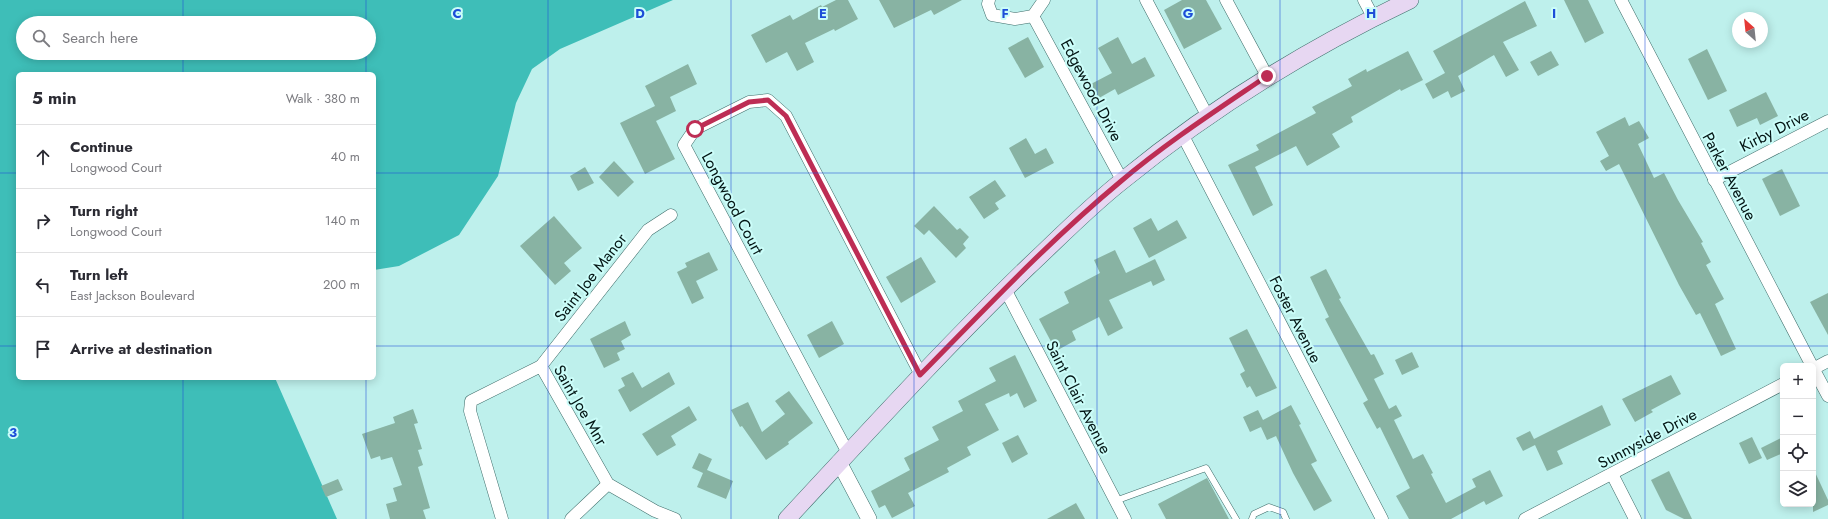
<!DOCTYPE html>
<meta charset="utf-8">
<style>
body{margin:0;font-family:Jost,sans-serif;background:#f2f2f3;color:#2b2b33}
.controls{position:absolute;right:12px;bottom:12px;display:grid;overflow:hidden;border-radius:6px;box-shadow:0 2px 10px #0003}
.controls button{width:36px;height:36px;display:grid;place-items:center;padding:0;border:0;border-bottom:1px solid #e1e1e2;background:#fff;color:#2b2b33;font:20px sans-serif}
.compass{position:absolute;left:1732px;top:12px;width:36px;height:36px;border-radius:50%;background:#fff;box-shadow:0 2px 10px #0003;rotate:333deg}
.stop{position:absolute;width:12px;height:12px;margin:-9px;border:3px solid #bd2d54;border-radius:50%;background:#fff}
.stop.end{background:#bd2d54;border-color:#fff;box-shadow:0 1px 4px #0008}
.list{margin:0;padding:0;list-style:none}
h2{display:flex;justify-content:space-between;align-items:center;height:52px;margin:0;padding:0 16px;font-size:17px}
h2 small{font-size:13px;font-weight:400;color:#7c7c81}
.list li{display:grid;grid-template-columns:26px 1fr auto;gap:12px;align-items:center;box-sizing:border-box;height:64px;padding:0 16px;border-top:1px solid #e1e1e2}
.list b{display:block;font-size:15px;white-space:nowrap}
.list p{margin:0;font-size:13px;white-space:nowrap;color:#7c7c81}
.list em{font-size:13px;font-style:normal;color:#7c7c81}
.icon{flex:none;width:22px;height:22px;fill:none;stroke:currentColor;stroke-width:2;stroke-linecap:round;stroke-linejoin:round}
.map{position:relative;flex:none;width:1828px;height:519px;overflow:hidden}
.search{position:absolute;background:#fff;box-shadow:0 2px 10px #0003;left:16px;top:16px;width:360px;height:44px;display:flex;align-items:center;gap:10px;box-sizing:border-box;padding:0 14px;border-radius:22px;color:#7c7c81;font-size:15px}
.panel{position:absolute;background:#fff;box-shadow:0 2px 10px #0003;left:16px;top:72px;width:360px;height:308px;border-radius:6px}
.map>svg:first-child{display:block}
.water{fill:#3ebeb8;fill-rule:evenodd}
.building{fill:#88b3a3}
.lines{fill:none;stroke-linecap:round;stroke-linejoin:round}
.service-casing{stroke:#3e6d6a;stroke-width:7}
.minor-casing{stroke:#3e6d6a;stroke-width:13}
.tertiary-casing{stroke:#3e6d6a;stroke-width:16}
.secondary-casing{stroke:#3e6d6a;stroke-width:18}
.service{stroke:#fff;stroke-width:6}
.minor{stroke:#fff;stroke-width:12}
.tertiary{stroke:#fff;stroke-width:15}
.secondary{stroke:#e7d7f2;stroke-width:17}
.route{stroke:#bd2d54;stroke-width:5}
.grid{fill:none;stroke:#1d4ed8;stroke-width:1;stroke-opacity:0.55}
.labels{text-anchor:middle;stroke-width:4;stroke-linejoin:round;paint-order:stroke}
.street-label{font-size:16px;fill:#031514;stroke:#cbfdf9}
.grid-label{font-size:13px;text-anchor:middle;font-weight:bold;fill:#1d4ed8;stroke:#cbfdf9;stroke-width:4;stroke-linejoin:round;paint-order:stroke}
</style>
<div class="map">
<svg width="1828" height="519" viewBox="0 0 1828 519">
<rect width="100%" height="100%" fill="#bef0ec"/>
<path class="water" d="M 0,0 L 673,0 L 560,49 L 532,69 L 516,103 L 498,176 L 459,235 L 399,266 L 374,270 L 374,74 L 18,74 L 18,378 L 275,378 L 337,519 L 0,519 ZM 23,23 L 369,23 L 369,53 L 23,53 Z"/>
<g class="building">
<polygon points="836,0 848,0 858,19 835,31 834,29 805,43 814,62 797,71 787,52 766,63 751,35 790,15 793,20 821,5 822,7"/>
<polygon points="879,0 962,0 934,15 931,10 894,28"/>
<polygon points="1182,0 1206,0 1222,29 1184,49 1164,10"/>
<polygon points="1564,0 1588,0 1604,33 1585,43"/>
<polygon points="1525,1 1537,26 1503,42 1519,70 1506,77 1494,55 1458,76 1465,91 1451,98 1448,91 1433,99 1425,84 1445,73 1433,51"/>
<polygon points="1028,37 1044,67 1025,78 1008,48"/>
<polygon points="1118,37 1132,64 1145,57 1155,76 1118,95 1115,89 1099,98 1091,84 1112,73 1098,48"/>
<polygon points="1707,49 1727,91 1708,100 1688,59"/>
<polygon points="1408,51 1423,80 1401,91 1400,89 1351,117 1353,122 1332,134 1340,147 1307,166 1296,146 1255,167 1273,205 1253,216 1228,165 1259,150 1256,145 1316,113 1312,107 1352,86 1348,79 1366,69 1367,72"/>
<polygon points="1551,51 1559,65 1538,76 1530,62"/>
<polygon points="688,64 697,84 670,97 676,111 656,121 675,159 645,174 620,123 655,106 645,86"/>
<polygon points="1766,92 1778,116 1760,125 1757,118 1737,127 1729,110"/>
<polygon points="1625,117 1629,126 1639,121 1649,138 1638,144 1654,178 1664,173 1678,200 1703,242 1701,243 1711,262 1706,265 1724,299 1715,304 1736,349 1721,356 1700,313 1696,315 1679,285 1619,164 1606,171 1600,161 1609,156 1596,132"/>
<polygon points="1026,138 1035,154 1046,148 1054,163 1025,178 1009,148"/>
<polygon points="614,161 634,182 618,197 599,177"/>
<polygon points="585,167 594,183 578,191 570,176"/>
<polygon points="1782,169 1800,206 1780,216 1762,179"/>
<polygon points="995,180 1006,196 995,203 999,209 984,219 969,197"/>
<polygon points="934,206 957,230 960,228 969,237 963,244 966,248 956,258 929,230 924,235 914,226"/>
<polygon points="554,216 582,248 564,263 571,271 555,285 520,246"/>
<polygon points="1151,218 1158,231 1177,220 1187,238 1149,258 1133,228"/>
<polygon points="1115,250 1126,273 1155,259 1165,280 1153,286 1151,281 1109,300 1123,328 1108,336 1099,317 1072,331 1076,340 1056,351 1039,319 1069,303 1064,292 1100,273 1094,260"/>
<polygon points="709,252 718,270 696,281 704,298 692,304 677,272 687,267 685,263"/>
<polygon points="921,257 936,282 901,303 886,277"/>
<polygon points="1326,269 1341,298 1339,299 1371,355 1374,354 1384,374 1374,379 1389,409 1396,405 1402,416 1394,420 1413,459 1423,454 1433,473 1431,474 1446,503 1476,487 1472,479 1490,470 1503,496 1486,505 1484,501 1451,519 1409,519 1396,496 1410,488 1380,427 1377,429 1363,403 1368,400 1325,319 1329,317 1310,277"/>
<polygon points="1828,293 1828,335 1810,302"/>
<polygon points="625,321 631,335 621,341 625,349 617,353 620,360 604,368 590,339"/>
<polygon points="832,321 844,344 819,358 807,335"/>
<polygon points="1247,329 1277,388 1256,397 1250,386 1247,388 1240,374 1245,371 1229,338"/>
<polygon points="1412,352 1419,367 1402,375 1395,360"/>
<polygon points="1015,355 1037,401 1024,408 1017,393 1010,397 1009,393 985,404 999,430 967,447 971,455 947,468 949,472 908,493 915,506 892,518 885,505 879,508 871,491 910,470 904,458 939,440 932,427 963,411 958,401 996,381 989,368"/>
<polygon points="633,372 642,388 669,372 675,384 630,412 618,390 625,386 621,378"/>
<polygon points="1671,375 1681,394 1651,410 1653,412 1635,422 1622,399"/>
<polygon points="789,391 813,423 788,442 789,444 766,460 742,426 740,427 731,410 748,402 762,432 785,414 775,401"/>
<polygon points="1291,405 1301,424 1299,425 1317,461 1311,464 1332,501 1314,511 1293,473 1276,436 1267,440 1261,427 1250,432 1243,417 1258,410 1263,420"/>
<polygon points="1602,405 1611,425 1557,451 1563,464 1547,471 1535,445 1523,451 1516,438 1530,431 1534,439"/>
<polygon points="689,406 697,420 671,436 676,445 657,456 642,434"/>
<polygon points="413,409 418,423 414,424 422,449 418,450 423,465 418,467 430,508 423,510 426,519 390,519 386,504 397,501 393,488 402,485 392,457 381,460 380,456 371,459 362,434 395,423 393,417"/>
<polygon points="1018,435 1028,454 1012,463 1002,443"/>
<polygon points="1752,437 1762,458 1749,464 1739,443"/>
<polygon points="1783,437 1783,453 1767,460 1761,448"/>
<polygon points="699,453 712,459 707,470 733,481 726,499 697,487 703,473 692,468"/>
<polygon points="1813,468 1828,500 1828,505 1813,512"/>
<polygon points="1669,471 1692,519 1684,519 1666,510 1651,480"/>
<polygon points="1207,478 1229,519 1166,519 1158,504"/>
<polygon points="338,479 343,490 326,497 321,486"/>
<polygon points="1076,503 1085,519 1047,519"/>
</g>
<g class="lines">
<defs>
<g id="service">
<polyline points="1115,501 1206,468 1236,519"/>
<polyline points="1252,519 1254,514 1269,507 1283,512 1286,519"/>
</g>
<g id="minor">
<polyline points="989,0 988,4 992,15 1015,19 1033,16 1044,0"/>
<polyline points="1146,0 1208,117"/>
<polyline points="1226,0 1267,76"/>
<polyline points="1364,0 1373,17"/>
<polyline points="1621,0 1812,366"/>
<polyline points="1033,16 1122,180"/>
<polyline points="1182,134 1382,519"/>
<polyline points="1714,180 1828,121"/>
<polyline points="1005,289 1125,519"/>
<polyline points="541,366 648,230 671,215"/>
<polyline points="1813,368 1828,396"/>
<polyline points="1813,369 1828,361"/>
<polyline points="848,453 684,145 695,129 749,102 768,100 786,116 921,375"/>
<polyline points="1612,474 1635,519"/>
<polyline points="502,519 470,411 471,401 541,366 608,484 655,511 675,519"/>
<polyline points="571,519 608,484"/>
<polyline points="1525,519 1783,384"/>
</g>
<polyline id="tertiary" points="839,462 869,519"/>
<path id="secondary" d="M 787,519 C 866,434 944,348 1028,267 C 1059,238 1089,207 1122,181 C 1210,109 1307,49 1410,0"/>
</defs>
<use href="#service" class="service-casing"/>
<use href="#minor" class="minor-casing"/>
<use href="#tertiary" class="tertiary-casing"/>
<use href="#secondary" class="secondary-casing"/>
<use href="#service" class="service"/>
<use href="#minor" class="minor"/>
<use href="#tertiary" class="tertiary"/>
<use href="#secondary" class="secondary"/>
</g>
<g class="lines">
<path class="route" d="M 695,129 L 749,102 L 768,100 L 786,116 L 920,375 C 985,309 1049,241 1120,182 C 1166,143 1217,110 1267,76"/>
</g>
<path class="grid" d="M 183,0 L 183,23M 366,0 L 366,23M 548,0 L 548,519M 731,0 L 731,519M 914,0 L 914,519M 1097,0 L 1097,519M 1280,0 L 1280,519M 1462,0 L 1462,519M 1645,0 L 1645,519M 183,53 L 183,74M 366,53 L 366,74M 0,173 L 18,173M 374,173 L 1828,173M 0,346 L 18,346M 374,346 L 1828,346M 183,378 L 183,519M 366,378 L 366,519"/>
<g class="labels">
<g class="street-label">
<text transform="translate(1092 90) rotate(62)" y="6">Edgewood Drive</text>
<text transform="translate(1774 130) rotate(-27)" y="6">Kirby Drive</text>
<text transform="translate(1730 176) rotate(62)" y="6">Parker Avenue</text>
<text transform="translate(733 203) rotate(62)" y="6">Longwood Court</text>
<text transform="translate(590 277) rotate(-52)" y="6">Saint Joe Manor</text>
<text transform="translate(1296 319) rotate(63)" y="6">Foster Avenue</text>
<text transform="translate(1079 397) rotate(63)" y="6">Saint Clair Avenue</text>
<text transform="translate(581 405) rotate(60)" y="6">Saint Joe Mnr</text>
<text transform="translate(1647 438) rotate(-28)" y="6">Sunnyside Drive</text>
</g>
</g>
<g class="grid-label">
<text x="457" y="18">C</text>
<text x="640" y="18">D</text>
<text x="823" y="18">E</text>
<text x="1005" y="18">F</text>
<text x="1188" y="18">G</text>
<text x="1371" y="18">H</text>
<text x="1554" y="18">I</text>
<text x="13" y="437">3</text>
</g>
</svg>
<div class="controls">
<button>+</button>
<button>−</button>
<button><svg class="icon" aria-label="locate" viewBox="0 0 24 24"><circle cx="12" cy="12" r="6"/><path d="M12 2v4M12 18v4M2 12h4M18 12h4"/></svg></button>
<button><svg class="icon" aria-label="layers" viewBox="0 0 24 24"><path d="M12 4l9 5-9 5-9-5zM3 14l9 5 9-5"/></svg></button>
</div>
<svg class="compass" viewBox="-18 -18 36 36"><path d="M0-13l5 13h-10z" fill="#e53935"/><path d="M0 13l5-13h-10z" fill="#7c7c81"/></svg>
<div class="stop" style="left:695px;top:129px"></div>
<div class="stop end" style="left:1267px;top:76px"></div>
<div class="search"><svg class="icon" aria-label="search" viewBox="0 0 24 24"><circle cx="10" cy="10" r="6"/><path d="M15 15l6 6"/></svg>Search here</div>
<section class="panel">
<h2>5 min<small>Walk · 380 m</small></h2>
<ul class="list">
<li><svg class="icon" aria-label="ahead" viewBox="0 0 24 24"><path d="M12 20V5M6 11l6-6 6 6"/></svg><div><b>Continue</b><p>Longwood Court</p></div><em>40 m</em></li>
<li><svg class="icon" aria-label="right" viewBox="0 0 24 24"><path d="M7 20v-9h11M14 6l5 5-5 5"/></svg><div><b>Turn right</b><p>Longwood Court</p></div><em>140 m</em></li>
<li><svg class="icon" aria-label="left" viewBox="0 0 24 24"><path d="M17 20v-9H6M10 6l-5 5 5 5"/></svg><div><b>Turn left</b><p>East Jackson Boulevard</p></div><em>200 m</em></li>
<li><svg class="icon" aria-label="arrive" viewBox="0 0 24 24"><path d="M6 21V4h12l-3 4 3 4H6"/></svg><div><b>Arrive at destination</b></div></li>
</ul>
</section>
</div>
